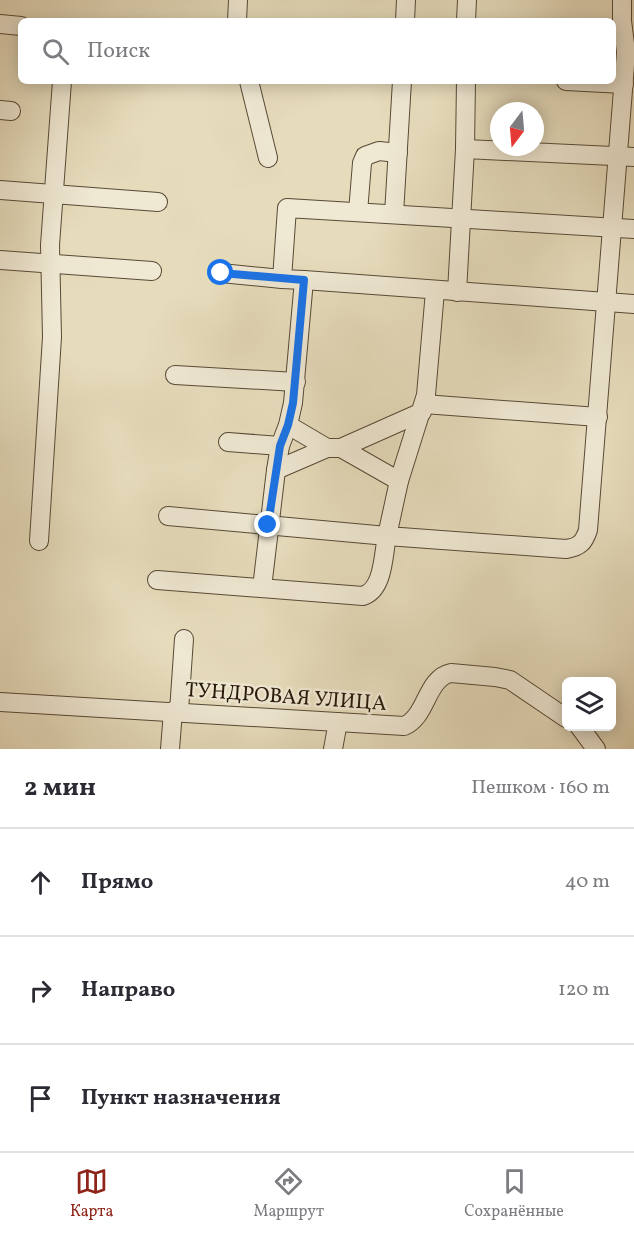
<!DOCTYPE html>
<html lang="ru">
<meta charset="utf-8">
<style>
body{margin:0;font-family:Vollkorn,serif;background:#f7f7f7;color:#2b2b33}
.controls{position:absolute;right:18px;bottom:18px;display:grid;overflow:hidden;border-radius:9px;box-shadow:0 3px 15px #0003}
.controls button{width:54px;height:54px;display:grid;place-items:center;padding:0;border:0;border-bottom:2px solid #e1e1e2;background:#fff;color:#2b2b33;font:30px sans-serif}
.compass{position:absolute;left:490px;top:102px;width:54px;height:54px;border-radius:50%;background:#fff;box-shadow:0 3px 15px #0003;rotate:196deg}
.stop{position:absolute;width:18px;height:18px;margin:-14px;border:4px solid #1a73e8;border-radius:50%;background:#fff}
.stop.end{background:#1a73e8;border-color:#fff;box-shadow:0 2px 6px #0008}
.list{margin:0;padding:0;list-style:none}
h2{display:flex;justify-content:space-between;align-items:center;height:78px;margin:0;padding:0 24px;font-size:26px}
h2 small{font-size:20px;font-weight:400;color:#7c7c81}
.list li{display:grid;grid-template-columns:39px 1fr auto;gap:18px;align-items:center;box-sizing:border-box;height:108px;padding:0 24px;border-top:2px solid #e1e1e2}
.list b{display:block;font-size:22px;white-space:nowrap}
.list em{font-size:20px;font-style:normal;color:#7c7c81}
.icon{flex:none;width:33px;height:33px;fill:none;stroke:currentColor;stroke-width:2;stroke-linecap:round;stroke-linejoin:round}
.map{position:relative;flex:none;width:634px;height:749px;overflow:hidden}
.search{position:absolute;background:#fff;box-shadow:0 3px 15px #0003;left:18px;right:18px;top:18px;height:66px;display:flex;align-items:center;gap:15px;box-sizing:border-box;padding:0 21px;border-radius:9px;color:#7c7c81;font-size:22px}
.sheet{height:402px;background:#fff}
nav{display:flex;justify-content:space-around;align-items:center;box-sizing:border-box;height:84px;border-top:2px solid #e1e1e2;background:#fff;font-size:16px;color:#7c7c81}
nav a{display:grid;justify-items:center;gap:3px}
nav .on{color:#8f2418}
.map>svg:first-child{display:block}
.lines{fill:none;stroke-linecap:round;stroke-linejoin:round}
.minor-casing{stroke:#584a36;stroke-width:20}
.minor{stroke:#efe8d3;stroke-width:18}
.route{stroke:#1a73e8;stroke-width:8}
.labels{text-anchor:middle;stroke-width:5;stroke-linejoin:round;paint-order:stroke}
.street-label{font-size:21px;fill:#281909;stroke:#efe8d3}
</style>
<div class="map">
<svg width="634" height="749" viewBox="0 0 634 749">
<rect width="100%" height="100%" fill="#e6dcbc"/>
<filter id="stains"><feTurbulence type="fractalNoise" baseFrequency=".00333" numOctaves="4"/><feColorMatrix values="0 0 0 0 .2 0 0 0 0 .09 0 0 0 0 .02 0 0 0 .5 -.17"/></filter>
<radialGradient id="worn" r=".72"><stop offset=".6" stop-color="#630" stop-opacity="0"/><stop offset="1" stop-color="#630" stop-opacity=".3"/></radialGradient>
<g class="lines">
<defs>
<g id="minor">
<polyline points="237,21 238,0"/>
<polyline points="405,21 406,0"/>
<polyline points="466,21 467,0"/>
<polyline points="0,24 21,26"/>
<polyline points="249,81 268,158"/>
<polyline points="566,81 624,84"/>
<polyline points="0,110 11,111"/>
<polyline points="465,149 634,157"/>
<polyline points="0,190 158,202"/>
<polyline points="358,212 362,163 365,156 379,151 398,153"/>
<polyline points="394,214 402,81"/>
<polyline points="0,260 152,271"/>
<polyline points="221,273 282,279"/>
<polyline points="304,280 282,279 287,208 634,229"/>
<path d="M 435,291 L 426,395 L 399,481 L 387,536 L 566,549 C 580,547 584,542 588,530 L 626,52 L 622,21 L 622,0"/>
<polyline points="457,292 465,149 466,81"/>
<polyline points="175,375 296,382"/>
<polyline points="424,404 598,417"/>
<polyline points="288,425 327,448"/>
<polyline points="228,442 280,446"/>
<polyline points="341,448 399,481"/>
<polyline points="276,470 327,448 341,448 422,412"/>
<polyline points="39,541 52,337 50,245 62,81"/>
<path d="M 157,580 L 363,596 C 384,589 383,555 387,536 L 168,516"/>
<polyline points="262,588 276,470 280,446 288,425 293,403 304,280 634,304"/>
<path d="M 0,702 L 404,726 C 427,717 426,678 451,673 L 495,677 L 510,680 L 566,718"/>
<polyline points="179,711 184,639"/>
<polyline points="579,726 596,749"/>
<polyline points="170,749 173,711"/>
<polyline points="333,749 338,722"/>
</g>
</defs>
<use href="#minor" class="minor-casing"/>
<use href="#minor" class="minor"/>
</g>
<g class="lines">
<polyline class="route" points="221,273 304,280 293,403 288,425 280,446 268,525"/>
</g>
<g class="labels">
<g class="street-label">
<text transform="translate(286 696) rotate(4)" y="7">ТУНДРОВАЯ УЛИЦА</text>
</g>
</g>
<rect width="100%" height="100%" filter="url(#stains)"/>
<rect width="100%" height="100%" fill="url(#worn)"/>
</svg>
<div class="controls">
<button><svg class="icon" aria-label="layers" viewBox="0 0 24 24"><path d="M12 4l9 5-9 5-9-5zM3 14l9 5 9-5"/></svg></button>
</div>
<svg class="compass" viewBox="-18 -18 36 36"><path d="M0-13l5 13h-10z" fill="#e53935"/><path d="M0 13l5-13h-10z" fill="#7c7c81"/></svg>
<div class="stop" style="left:221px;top:273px"></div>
<div class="stop end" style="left:268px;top:525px"></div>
<div class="search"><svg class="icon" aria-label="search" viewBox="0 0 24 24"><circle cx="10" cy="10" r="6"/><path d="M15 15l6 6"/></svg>Поиск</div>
</div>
<section class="sheet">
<h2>2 мин<small>Пешком · 160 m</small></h2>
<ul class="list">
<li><svg class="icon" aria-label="ahead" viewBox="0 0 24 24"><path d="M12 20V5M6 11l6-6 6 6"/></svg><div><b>Прямо</b></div><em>40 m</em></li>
<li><svg class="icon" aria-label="right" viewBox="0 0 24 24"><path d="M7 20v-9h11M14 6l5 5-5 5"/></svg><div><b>Направо</b></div><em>120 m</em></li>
<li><svg class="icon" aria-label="arrive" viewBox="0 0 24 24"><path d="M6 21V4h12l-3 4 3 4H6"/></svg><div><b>Пункт назначения</b></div></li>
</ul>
</section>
<nav>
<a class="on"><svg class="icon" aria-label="map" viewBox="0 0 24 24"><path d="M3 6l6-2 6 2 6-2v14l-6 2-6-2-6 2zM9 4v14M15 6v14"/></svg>Карта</a>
<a><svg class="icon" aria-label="directions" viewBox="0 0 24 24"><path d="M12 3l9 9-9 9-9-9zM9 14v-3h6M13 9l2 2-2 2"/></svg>Маршрут</a>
<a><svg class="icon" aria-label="saved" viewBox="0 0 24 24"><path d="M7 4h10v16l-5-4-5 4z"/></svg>Сохранённые</a>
</nav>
